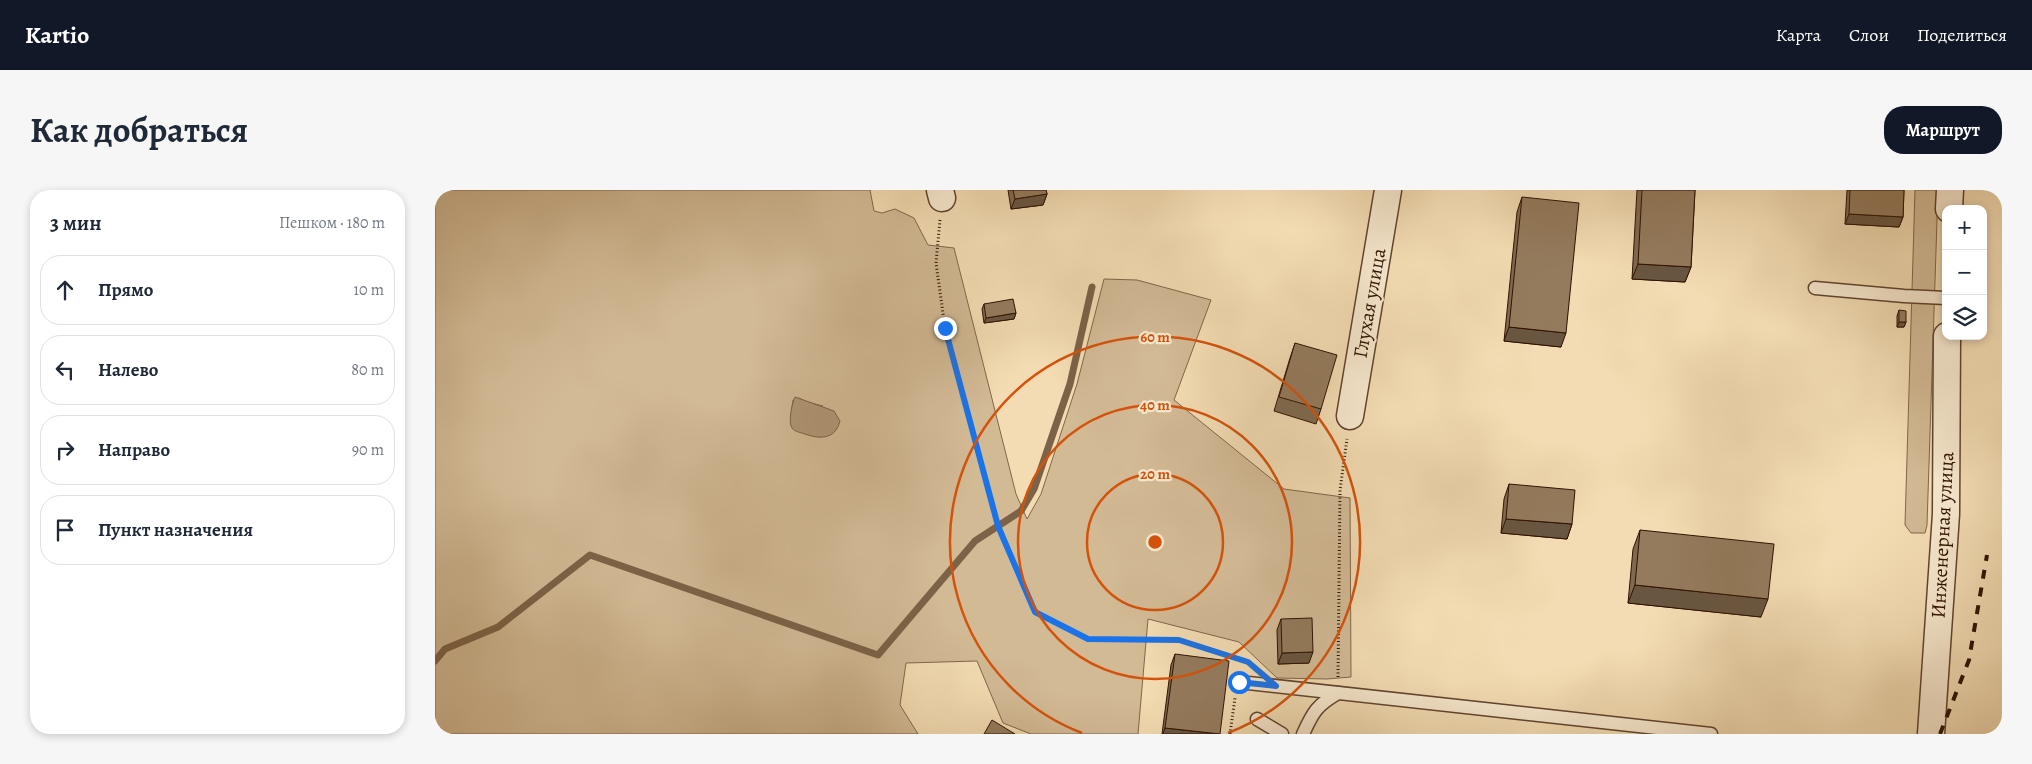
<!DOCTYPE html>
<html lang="ru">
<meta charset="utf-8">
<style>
body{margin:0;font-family:Alegreya,serif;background:#f6f6f7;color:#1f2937}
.controls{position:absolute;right:15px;top:15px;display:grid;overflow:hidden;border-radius:10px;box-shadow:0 2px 8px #0003}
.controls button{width:45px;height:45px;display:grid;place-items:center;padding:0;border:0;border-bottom:1px solid #e0e1e3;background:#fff;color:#1f2937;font:25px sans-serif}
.stop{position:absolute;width:15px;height:15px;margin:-11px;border:4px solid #1a73e8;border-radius:50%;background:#fff}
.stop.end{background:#1a73e8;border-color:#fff;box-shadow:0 1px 5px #0008}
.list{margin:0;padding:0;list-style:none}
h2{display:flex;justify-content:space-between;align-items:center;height:65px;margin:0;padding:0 20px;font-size:21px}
h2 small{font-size:16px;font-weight:400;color:#747a83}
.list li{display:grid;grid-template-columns:32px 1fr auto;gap:15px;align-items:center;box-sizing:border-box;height:70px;margin:0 10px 10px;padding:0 10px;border:1px solid #e0e1e3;border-radius:20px}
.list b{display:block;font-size:19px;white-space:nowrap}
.list em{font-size:16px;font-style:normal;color:#747a83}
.icon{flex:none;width:28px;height:28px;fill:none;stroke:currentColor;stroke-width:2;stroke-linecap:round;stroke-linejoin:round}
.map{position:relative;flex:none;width:1567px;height:544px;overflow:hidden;border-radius:20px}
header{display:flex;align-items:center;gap:30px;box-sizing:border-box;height:70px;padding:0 25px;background:#111827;color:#fff}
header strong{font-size:24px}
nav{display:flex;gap:28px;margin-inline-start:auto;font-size:18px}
.intro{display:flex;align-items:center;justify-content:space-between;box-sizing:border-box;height:120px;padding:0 30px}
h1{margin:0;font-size:35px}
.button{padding:12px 22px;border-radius:20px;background:#111827;color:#fff;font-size:18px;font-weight:700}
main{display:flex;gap:30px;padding:0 30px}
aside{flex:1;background:#fff;border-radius:20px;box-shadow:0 2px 8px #0003}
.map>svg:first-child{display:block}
.green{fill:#d2ba95;stroke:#80664a;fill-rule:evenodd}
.water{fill:#b09776;stroke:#7c6247}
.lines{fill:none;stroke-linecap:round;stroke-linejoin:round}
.stream{stroke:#7c6247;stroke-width:7}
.service-casing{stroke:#5f442d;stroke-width:15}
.minor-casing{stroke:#5f442d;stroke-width:29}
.path{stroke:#2e1200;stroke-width:3;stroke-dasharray:1 2.5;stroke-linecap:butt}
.service{stroke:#f7e8ce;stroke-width:12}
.minor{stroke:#f7e8ce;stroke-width:26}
.rail{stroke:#2e1200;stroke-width:4;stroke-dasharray:9 9;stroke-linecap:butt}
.wall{fill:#7f6a50;stroke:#2e1200}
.shaded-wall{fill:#685641;stroke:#2e1200}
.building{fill:#947b5d;stroke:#2e1200}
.route{stroke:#1a73e8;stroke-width:6}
.ring{fill:none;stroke:#d5520b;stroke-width:2.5}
.labels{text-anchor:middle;stroke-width:4.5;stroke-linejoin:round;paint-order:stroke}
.street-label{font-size:20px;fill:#2e1200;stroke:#f7e8ce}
.centre{fill:#d5520b;stroke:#f7e8ce;stroke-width:2.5}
.ring-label{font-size:15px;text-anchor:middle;font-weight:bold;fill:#d5520b;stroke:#f7e8ce;stroke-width:4.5;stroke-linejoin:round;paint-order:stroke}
</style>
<header>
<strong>Kartio</strong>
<nav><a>Карта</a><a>Слои</a><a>Поделиться</a></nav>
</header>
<div class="intro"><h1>Как добраться</h1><a class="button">Маршрут</a></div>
<main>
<aside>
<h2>3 мин<small>Пешком · 180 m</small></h2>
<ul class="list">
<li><svg class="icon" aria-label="ahead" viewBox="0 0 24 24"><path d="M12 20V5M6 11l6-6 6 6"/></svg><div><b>Прямо</b></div><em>10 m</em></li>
<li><svg class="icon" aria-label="left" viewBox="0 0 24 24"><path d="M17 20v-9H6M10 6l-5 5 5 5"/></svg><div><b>Налево</b></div><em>80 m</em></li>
<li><svg class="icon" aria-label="right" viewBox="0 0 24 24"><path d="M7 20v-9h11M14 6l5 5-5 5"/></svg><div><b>Направо</b></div><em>90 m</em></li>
<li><svg class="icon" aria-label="arrive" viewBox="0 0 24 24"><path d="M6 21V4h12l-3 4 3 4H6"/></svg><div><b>Пункт назначения</b></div></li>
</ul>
</aside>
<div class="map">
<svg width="1567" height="544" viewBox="0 0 1567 544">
<rect width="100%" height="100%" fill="#f3dcb3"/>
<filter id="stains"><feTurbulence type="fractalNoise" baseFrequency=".004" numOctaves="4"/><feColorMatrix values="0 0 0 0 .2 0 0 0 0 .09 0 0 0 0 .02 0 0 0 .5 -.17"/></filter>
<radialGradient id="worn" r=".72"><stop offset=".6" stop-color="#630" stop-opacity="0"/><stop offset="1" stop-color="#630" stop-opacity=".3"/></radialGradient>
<g class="green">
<path d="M 0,0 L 435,0 L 439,21 L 447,23 L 460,19 L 479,28 L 493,55 L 519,58 L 581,304 L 592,329 L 606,304 L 642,194 L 669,89 L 702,90 L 776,110 L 739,210 L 849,299 L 915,308 L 916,487 L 892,489 L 842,488 L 804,452 L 713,429 L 703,544 L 596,544 L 568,533 L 542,471 L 471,473 L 465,515 L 483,544 L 0,544 ZM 364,208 L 372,212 L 388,216 L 356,225 L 358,210 Z"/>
<polygon points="1480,0 1503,0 1492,335 1490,343 1476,343 1470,335"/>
</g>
<path class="water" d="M 360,207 L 399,221 L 405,231 C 400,251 383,249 367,243 C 363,242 359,241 357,238 C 353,232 357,213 360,207 Z"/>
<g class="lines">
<polyline class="stream" points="0,471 10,459 63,437 155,365 443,465 540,351 586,321 599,299 635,194 657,97"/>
<defs>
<g id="service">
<polyline points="1380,98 1469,106 1511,108"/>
<polyline points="804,492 1276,544"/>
<polyline points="822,529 847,544"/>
<path d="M 868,544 C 878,522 882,515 903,503"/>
</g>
<g id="minor">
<polyline points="505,0 507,8"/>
<polyline points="1514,19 1515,0"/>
<polyline points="915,226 953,0"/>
<polyline points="1496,544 1511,324 1512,146"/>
</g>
</defs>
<use href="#service" class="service-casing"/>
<use href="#minor" class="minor-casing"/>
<g class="path">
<polyline points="505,30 501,73 510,138 563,336 599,422 653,449 744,450 813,472 817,476"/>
<polyline points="903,487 905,300 912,249"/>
<polyline points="795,544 800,508"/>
</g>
<use href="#service" class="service"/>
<use href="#minor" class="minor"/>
<polyline class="rail" points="1505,544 1534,470 1552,365"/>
</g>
<g class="wall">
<polygon points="573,0 611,0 612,4 608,15 576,19"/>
<polygon points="1202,0 1260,0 1256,77 1250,92 1197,89"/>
<polygon points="1412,0 1469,0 1468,27 1464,37 1410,34"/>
<polygon points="1087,7 1126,157 1069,151 1082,22"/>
<polygon points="549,114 581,123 579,129 549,133 547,119"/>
<polygon points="1464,120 1471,132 1469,137 1462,137 1462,126"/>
<polygon points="860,153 886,219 881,234 839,221 855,168"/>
<polygon points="1074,294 1137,334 1132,349 1066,343 1069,309"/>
<polygon points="1205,340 1326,427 1193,413 1198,359"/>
<polygon points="846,429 874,473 843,474 842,440"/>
<polygon points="740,464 785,544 727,544 736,475"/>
</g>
<g class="shaded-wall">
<polygon points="612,4 608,15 576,19 580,9"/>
<polygon points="1414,24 1468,27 1464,37 1410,34"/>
<polygon points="1203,74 1256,77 1250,92 1197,89"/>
<polygon points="581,123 579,129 549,133 551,128"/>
<polygon points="1464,132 1471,132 1469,137 1462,137"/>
<polygon points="1074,137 1131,143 1126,157 1069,151"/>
<polygon points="1071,329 1137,334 1132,349 1066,343"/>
<polygon points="1200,395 1333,409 1326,427 1193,413"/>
<polygon points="878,462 874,473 843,474 847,463"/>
<polygon points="730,538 783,544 728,544"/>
</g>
<g class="building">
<polygon points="578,0 611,0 612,4 580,9"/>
<polygon points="1207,0 1260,0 1256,77 1203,74"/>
<polygon points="1415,0 1469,0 1468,27 1414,24"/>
<polygon points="1087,7 1144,13 1131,143 1074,137"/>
<polygon points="578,109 581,123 551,128 549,114"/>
<polygon points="1464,120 1471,121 1471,132 1464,132"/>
<polygon points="860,153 902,165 886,219 844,207"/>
<polygon points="1074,294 1140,300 1137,334 1071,329"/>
<polygon points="1205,340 1339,354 1333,409 1200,395"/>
<polygon points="877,428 878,462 847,463 846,429"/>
<polygon points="740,464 794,471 785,544 730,538"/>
<polygon points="557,530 580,544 549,544"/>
</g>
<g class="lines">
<polyline class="route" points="510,138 563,336 600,422 653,449 744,450 813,472 841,496 804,492"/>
</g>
<g class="ring">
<circle cx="720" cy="352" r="68"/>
<circle cx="720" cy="352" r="137"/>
<path d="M647 543A205 205 0 1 1 793 543"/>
</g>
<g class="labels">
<g class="street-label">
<text transform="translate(934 113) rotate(-80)" y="7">Глухая улица</text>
<text transform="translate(1507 345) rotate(-87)" y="7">Инженерная улица</text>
</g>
</g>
<circle cx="720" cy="352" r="8" class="centre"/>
<g class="ring-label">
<text x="720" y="152">60 m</text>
<text x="720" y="220">40 m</text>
<text x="720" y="289">20 m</text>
</g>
<rect width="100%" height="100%" filter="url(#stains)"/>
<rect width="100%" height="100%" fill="url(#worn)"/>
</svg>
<div class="controls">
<button>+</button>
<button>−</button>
<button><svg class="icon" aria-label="layers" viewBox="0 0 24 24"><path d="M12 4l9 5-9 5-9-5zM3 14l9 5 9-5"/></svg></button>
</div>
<div class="stop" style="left:804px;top:492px"></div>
<div class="stop end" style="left:510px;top:138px"></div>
</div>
</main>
